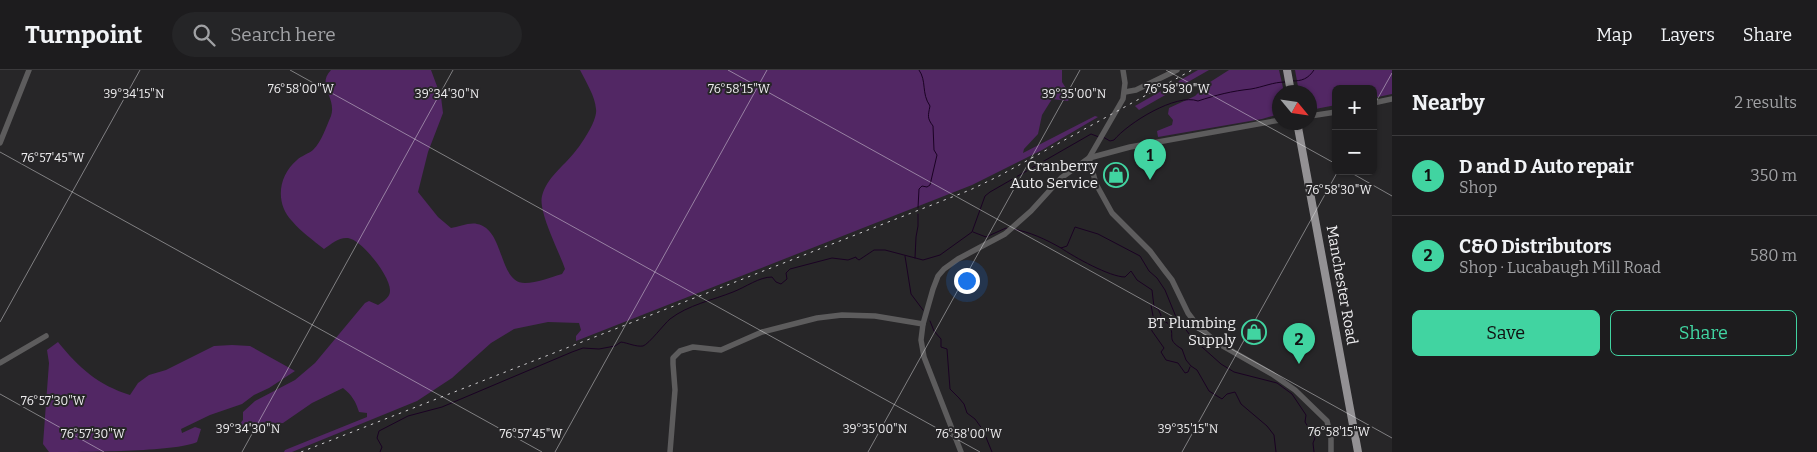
<!DOCTYPE html>
<meta charset="utf-8">
<style>
body{margin:0;font-family:Bitter,serif;background:#252527;color:#f1f3f6}
.controls{position:absolute;right:15px;top:15px;display:grid;overflow:hidden;border-radius:8px;box-shadow:0 1px 4px #0004}
.controls button{width:45px;height:45px;display:grid;place-items:center;padding:0;border:0;border-bottom:1px solid #3b3a3c;background:#1d1c1e;color:#f1f3f6;font:25px sans-serif}
.compass{position:absolute;left:1272px;top:15px;width:45px;height:45px;border-radius:50%;background:#1d1c1e;box-shadow:0 1px 4px #0004;rotate:119deg}
.you{position:absolute;left:966px;top:210px;width:18px;height:18px;margin:-12px;border:4px solid #fff;border-radius:50%;background:#1a73e8;box-shadow:0 0 0 8px #1a73e833}
.badge{display:grid;place-items:center;width:32px;height:32px;border-radius:50%;background:#41d4a1;color:#111;font-size:16px;font-weight:700}
.pin{position:absolute;translate:-50% -41px;filter:drop-shadow(0 1px 2px #0008)}
.pin::after{content:'';position:absolute;top:26px;width:18px;height:15px;background:inherit;clip-path:polygon(0 0,100% 0,50% 100%)}
.list{margin:0;padding:0;list-style:none}
h2{display:flex;justify-content:space-between;align-items:center;height:65px;margin:0;padding:0 20px;font-size:21px}
h2 small{font-size:16px;font-weight:400;color:#a0a1a4}
.list li{display:grid;grid-template-columns:32px 1fr auto;gap:15px;align-items:center;box-sizing:border-box;height:80px;padding:0 20px;border-top:1px solid #3b3a3c}
.list b{display:block;font-size:19px;white-space:nowrap}
.list p{margin:0;font-size:16px;white-space:nowrap;color:#a0a1a4}
.list em{font-size:16px;font-style:normal;color:#a0a1a4}
.actions{display:flex;gap:10px;padding:15px 20px}
.actions a{flex:1;padding:11px 0;border:1px solid #41d4a1;border-radius:8px;text-align:center;font-size:18px;color:#41d4a1}
.actions .main{background:#41d4a1;color:#111}
.icon{flex:none;width:28px;height:28px;fill:none;stroke:currentColor;stroke-width:2;stroke-linecap:round;stroke-linejoin:round}
.map{position:relative;flex:none;width:1392px;height:382px;overflow:hidden}
header{display:flex;align-items:center;gap:30px;box-sizing:border-box;height:70px;padding:0 25px;background:#1d1c1e;border-bottom:1px solid #3b3a3c}
header strong{font-size:24px}
nav{display:flex;gap:28px;margin-inline-start:auto;font-size:18px}
.search{width:350px;height:45px;background:#252527;display:flex;align-items:center;gap:12px;box-sizing:border-box;padding:0 18px;border-radius:28px;color:#a0a1a4;font-size:19px}
main{display:flex}
aside{flex:1;background:#1d1c1e}
.map>svg:first-child{display:block}
.green{fill:#522764}
.lines{fill:none;stroke-linecap:round;stroke-linejoin:round}
.stream{stroke:#1a0223;stroke-width:1}
.minor{stroke:#5d5c5d;stroke-width:5.5}
.major{stroke:#939194;stroke-width:8}
.rail{stroke:#cfced0;stroke-width:1;stroke-dasharray:2.5 5;stroke-linecap:butt}
.ticks{fill:none;stroke:#eeedef;stroke-width:1;stroke-opacity:0.45}
.labels{text-anchor:middle;stroke-width:4;stroke-linejoin:round;paint-order:stroke}
.poi-label{font-size:15px;fill:#eeedef;stroke:#272628;text-anchor:end}
.street-label{font-size:15px;fill:#eeedef;stroke:#272628}
.ticks-label{font-size:12px;text-anchor:middle;fill:#eeedef;stroke:#272628;stroke-width:4;stroke-linejoin:round;paint-order:stroke}
</style>
<header>
<strong>Turnpoint</strong>
<div class="search"><svg class="icon" aria-label="search" viewBox="0 0 24 24"><circle cx="10" cy="10" r="6"/><path d="M15 15l6 6"/></svg>Search here</div>
<nav><a>Map</a><a>Layers</a><a>Share</a></nav>
</header>
<main>
<div class="map">
<svg width="1392" height="382" viewBox="0 0 1392 382">
<rect width="100%" height="100%" fill="#272628"/>
<g class="green">
<path d="M 331,0 L 431,0 L 441,27 L 443,43 L 428,82 L 418,122 L 438,147 L 451,158 C 458,157 470,152 477,154 C 505,159 498,213 525,213 C 537,213 551,207 562,204 L 565,199 C 559,181 538,142 542,126 C 547,107 563,97 574,83 C 581,75 598,50 596,39 C 595,26 586,12 580,0 L 1062,0 L 1062,12 L 1071,26 L 1068,31 L 1052,29 L 1042,45 L 1038,64 L 1024,79 L 1023,83 L 1095,46 L 1098,47 L 1042,80 L 972,115 L 576,271 L 576,266 L 581,260 L 579,253 L 548,252 L 514,259 L 491,273 L 452,308 L 417,331 L 292,382 L 284,382 L 285,380 L 367,347 L 367,343 L 359,342 C 356,332 352,325 343,318 L 312,333 L 283,353 L 239,359 L 238,356 L 243,350 L 243,342 L 255,331 L 295,310 L 315,293 L 365,233 L 369,231 L 378,235 C 384,231 390,227 390,221 C 391,207 362,170 348,168 C 339,167 331,174 324,179 C 313,170 301,162 292,151 C 275,133 278,106 297,90 C 301,86 308,84 313,80 C 322,71 326,57 331,46 C 337,27 316,16 331,0 Z"/>
<polygon points="1198,0 1209,0 1139,40 1135,36"/>
<polygon points="1229,0 1279,0 1284,22 1280,22 1279,44 1262,49 1158,67 1157,61 1172,55 1173,50 1168,44 1169,38 1195,26 1207,14"/>
<polygon points="1295,0 1392,0 1392,24 1373,28 1373,19 1336,19 1336,35 1310,40 1310,22 1299,22"/>
<path d="M 58,272 C 79,298 98,315 130,325 L 138,313 L 149,305 L 166,300 L 214,276 L 232,275 L 250,276 L 295,301 L 269,318 L 254,325 L 242,334 L 210,345 L 181,359 L 182,363 L 195,357 L 201,359 L 197,372 C 176,382 80,382 49,382 L 43,374 L 49,293 L 47,280 Z"/>
</g>
<g class="lines">
<g class="stream">
<path d="M 1292,11 C 1302,11 1308,9 1314,0"/>
<path d="M 1103,67 L 1110,71 L 1114,70 C 1128,53 1176,23 1198,31 C 1216,25 1232,21 1251,19 C 1263,17 1273,12 1285,12"/>
<path d="M 918,138 L 919,119 L 922,116 L 927,117 L 930,115 L 937,85 L 934,80 L 933,56 C 927,48 928,46 930,36 C 921,23 927,11 919,0"/>
<path d="M 1013,159 C 1030,162 1045,169 1061,178 L 1067,176 L 1075,157 L 1098,164 L 1140,186 L 1149,201 L 1157,208 L 1165,220 L 1176,247 L 1193,269 L 1221,294 L 1234,302 L 1277,313 L 1292,324 L 1306,345 L 1305,352 L 1315,368 L 1313,373 L 1314,382"/>
<polyline points="973,162 986,167 1006,158 1009,159"/>
<path d="M 1061,178 C 1074,187 1110,207 1125,207 L 1131,201 L 1137,210 L 1152,220 L 1154,237 L 1158,239 L 1161,245 L 1159,250 C 1163,252 1167,251 1169,255 C 1176,266 1165,269 1182,279 L 1186,290 L 1191,296 L 1197,300 L 1209,321 L 1222,329 L 1227,324 L 1235,322 L 1241,334 L 1267,356 L 1274,365 L 1276,382"/>
<polyline points="905,186 911,224 923,240"/>
<polyline points="915,188 916,167 918,156 918,144"/>
<polyline points="1151,235 1154,251 1149,248 1152,261 1164,278 1161,282 1166,290 1178,293 1185,303 1188,302 1190,297"/>
<polyline points="930,251 934,261 941,269 941,277 947,279 950,319 959,328 964,334 967,343 975,349 983,360 992,382"/>
<path d="M 380,382 L 382,377 L 377,368 L 379,361 L 408,346 L 442,337 L 572,282 L 583,278 L 599,279 L 615,276 L 621,272 C 628,273 636,277 643,276 C 649,274 664,254 670,249 C 688,235 713,230 733,222 C 746,217 759,207 772,207 L 776,212 L 781,214 L 787,209 L 786,203 L 790,199 L 832,188 L 848,190 L 856,187 L 856,188 L 859,190 L 874,180 L 885,180 L 923,190 L 940,185 L 972,162 L 985,126 L 990,122 L 1091,64 L 1099,67"/>
</g>
<g class="minor">
<polyline points="1123,0 1125,13 1123,29 1089,88 1096,114 1112,143 1150,181 1165,201 1172,210 1188,243 1197,255 1216,272 1272,304 1295,320 1327,351 1331,367 1331,382"/>
<polyline points="1125,22 1136,20 1177,0"/>
<polyline points="1373,33 1392,29"/>
<polyline points="1310,46 1336,42"/>
<polyline points="0,73 29,0"/>
<polyline points="0,293 46,266"/>
<polyline points="670,382 675,320 673,294 673,288 680,281 693,277 721,280 762,262 817,248 842,245 875,246 923,254"/>
<polyline points="961,382 924,287 921,270 923,254 933,219 938,206 944,199 958,189 1005,164 1031,141 1061,108 1089,88 1130,77 1280,50"/>
</g>
<g class="major">
<polyline points="1287,0 1291,22"/>
<polyline points="1297,52 1358,382"/>
</g>
<polyline class="rail" points="301,382 970,120 999,106 1192,0"/>
</g>
<path class="ticks" d="M 290,0 L 980,382M 728,0 L 1392,368M 1166,0 L 1336,94M 1373,37 L 1392,3M 0,82 L 542,382M 1348,101 L 1392,126M 0,252 L 140,0M 0,324 L 104,382M 242,382 L 453,0M 555,382 L 767,0M 868,382 L 1080,0M 1182,382 L 1338,101"/>
<defs>
<symbol id="shop-ring" viewBox="-11 -11 22 22"><circle r="9.5" fill="#272628" stroke="#41d4a1" stroke-width="1.5"/><path d="M-5-2.5h2.3a2.7 3.5 0 0 1 5.4 0H5L5.5 6h-11ZM-1.5-2.5h3a1.5 2.3 0 0 0-3 0Z" fill="#41d4a1"/></symbol>
</defs>
<g fill-rule="evenodd">
<use href="#shop-ring" x="1102" y="91" width="28" height="28"/>
<use href="#shop-ring" x="1240" y="248" width="28" height="28"/>
</g>
<g class="labels">
<g class="poi-label">
<text x="1098" y="101">Cranberry<tspan x="1098" dy="17">Auto Service</tspan></text>
<text x="1236" y="258">BT Plumbing<tspan x="1236" dy="17">Supply</tspan></text>
</g>
<g class="street-label">
<text transform="translate(1342 215) rotate(80)" y="5">Manchester Road</text>
</g>
</g>
<g class="ticks-label">
<text x="301" y="23">76°58'00"W</text>
<text x="1177" y="23">76°58'30"W</text>
<text x="739" y="23">76°58'15"W</text>
<text x="134" y="28">39°34'15"N</text>
<text x="447" y="28">39°34'30"N</text>
<text x="1074" y="28">39°35'00"N</text>
<text x="53" y="92">76°57'45"W</text>
<text x="1339" y="124">76°58'30"W</text>
<text x="53" y="335">76°57'30"W</text>
<text x="248" y="363">39°34'30"N</text>
<text x="875" y="363">39°35'00"N</text>
<text x="1188" y="363">39°35'15"N</text>
<text x="1339" y="366">76°58'15"W</text>
<text x="93" y="368">76°57'30"W</text>
<text x="531" y="368">76°57'45"W</text>
<text x="969" y="368">76°58'00"W</text>
</g>
</svg>
<div class="controls">
<button>+</button>
<button>−</button>
</div>
<svg class="compass" viewBox="-18 -18 36 36"><path d="M0-13l5 13h-10z" fill="#e53935"/><path d="M0 13l5-13h-10z" fill="#a0a1a4"/></svg>
<div class="you"></div>
<div class="pin badge" style="left:1150px;top:110px">1</div>
<div class="pin badge" style="left:1299px;top:294px">2</div>
</div>
<aside>
<h2>Nearby<small>2 results</small></h2>
<ul class="list">
<li><span class="badge">1</span><div><b>D and D Auto repair</b><p>Shop</p></div><em>350 m</em></li>
<li><span class="badge">2</span><div><b>C&amp;O Distributors</b><p>Shop · Lucabaugh Mill Road</p></div><em>580 m</em></li>
</ul>
<div class="actions"><a class="main">Save</a><a>Share</a></div>
</aside>
</main>
